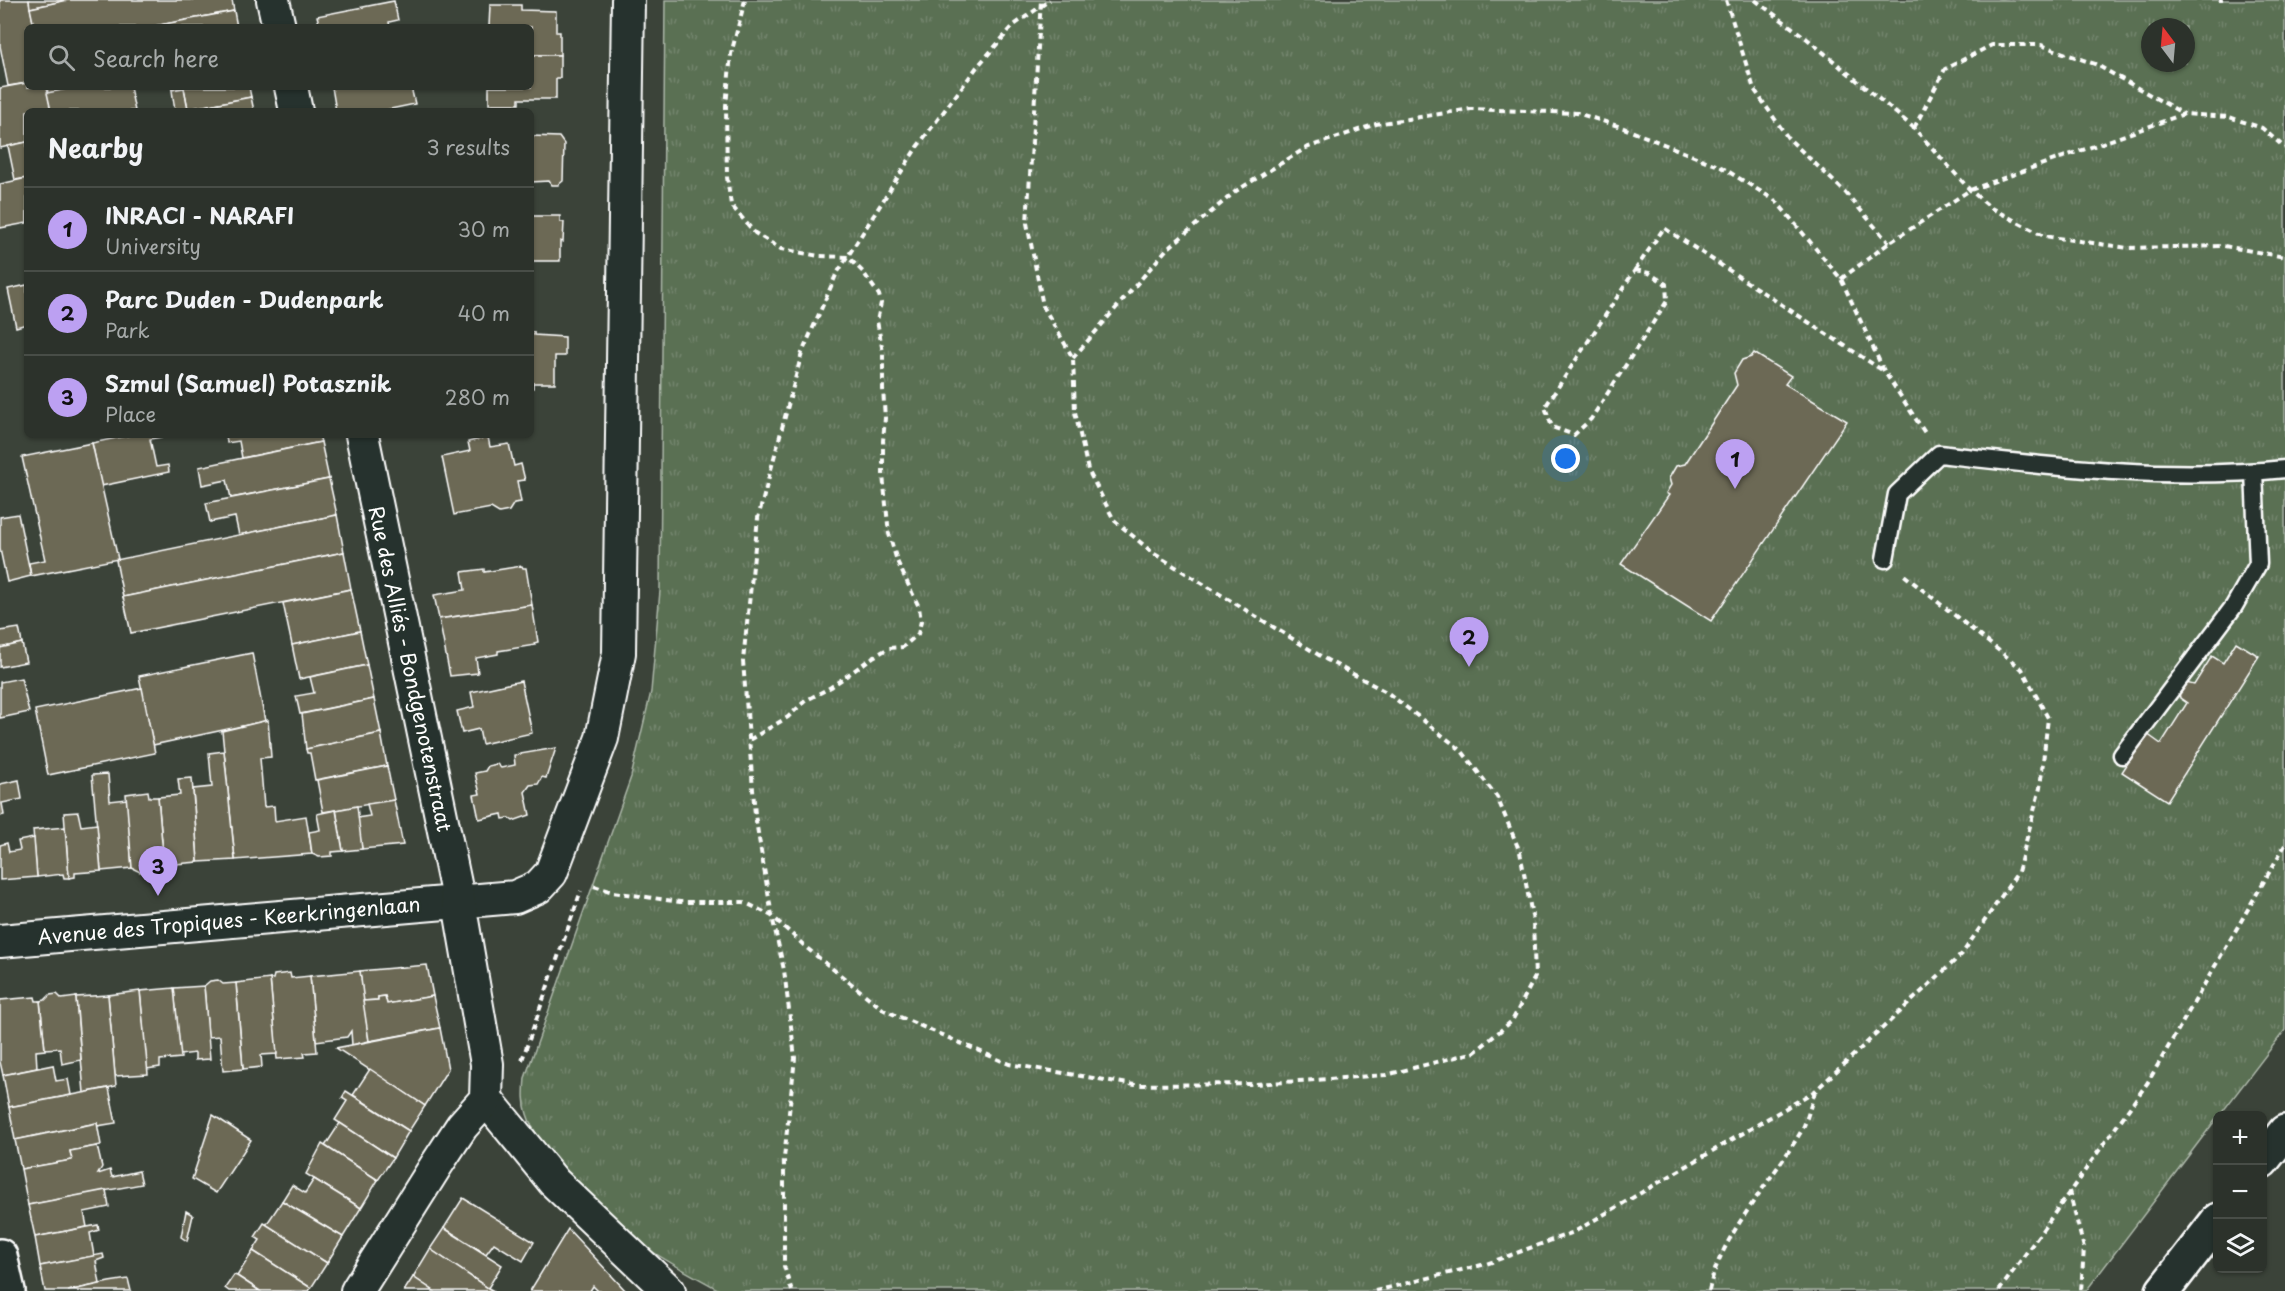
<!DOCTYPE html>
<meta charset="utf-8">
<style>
body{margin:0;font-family:"Playpen Sans",sans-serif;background:#383e37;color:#f1f3f6}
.controls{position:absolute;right:18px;bottom:18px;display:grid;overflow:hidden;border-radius:9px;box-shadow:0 2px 4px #0004}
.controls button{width:54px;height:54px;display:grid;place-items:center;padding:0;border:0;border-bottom:2px solid #484d47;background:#2c322b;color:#f1f3f6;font:30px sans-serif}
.compass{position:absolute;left:2141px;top:18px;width:54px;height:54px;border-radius:50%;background:#2c322b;box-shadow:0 2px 4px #0004;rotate:344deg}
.you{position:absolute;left:1566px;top:459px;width:21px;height:21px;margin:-15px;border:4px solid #fff;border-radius:50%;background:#1a73e8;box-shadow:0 0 0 9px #1a73e833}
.badge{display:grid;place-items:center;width:39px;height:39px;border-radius:50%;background:#bca0f2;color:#111;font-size:20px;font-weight:700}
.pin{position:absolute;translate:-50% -50px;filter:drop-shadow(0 2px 3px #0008)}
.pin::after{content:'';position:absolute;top:32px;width:21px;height:18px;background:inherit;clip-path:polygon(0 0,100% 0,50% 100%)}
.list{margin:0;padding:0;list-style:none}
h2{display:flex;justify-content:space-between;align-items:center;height:78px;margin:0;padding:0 24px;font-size:26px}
h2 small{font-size:20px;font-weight:400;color:#a6aaa9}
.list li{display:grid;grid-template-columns:39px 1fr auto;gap:18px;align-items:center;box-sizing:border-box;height:84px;padding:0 24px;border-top:2px solid #484d47}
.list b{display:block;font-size:22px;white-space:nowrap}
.list p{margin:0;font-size:20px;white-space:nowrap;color:#a6aaa9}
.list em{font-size:20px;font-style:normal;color:#a6aaa9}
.icon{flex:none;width:33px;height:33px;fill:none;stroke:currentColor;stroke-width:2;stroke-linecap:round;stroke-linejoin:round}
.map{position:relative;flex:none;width:2285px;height:1291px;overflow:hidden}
.search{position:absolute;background:#2c322b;box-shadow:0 2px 4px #0004;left:24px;top:24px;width:510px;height:66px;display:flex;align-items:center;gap:15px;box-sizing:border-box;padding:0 21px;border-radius:9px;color:#a6aaa9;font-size:22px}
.panel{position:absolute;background:#2c322b;box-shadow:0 2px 4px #0004;left:24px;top:108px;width:510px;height:330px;border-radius:9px}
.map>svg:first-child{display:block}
.park{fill:url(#park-tufts);stroke:#acb7a9;stroke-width:1.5;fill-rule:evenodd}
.building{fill:#6c6955;stroke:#fff;stroke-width:1.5}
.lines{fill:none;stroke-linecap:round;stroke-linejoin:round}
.lane-casing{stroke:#fff;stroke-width:21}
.street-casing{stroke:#fff;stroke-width:36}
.secondary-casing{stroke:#fff;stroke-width:38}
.path{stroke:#fff;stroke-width:4;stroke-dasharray:6 4.5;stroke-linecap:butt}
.lane{stroke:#26332d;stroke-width:16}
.street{stroke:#26332d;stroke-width:32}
.secondary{stroke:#26332d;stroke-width:33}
.labels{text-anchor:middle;stroke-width:5;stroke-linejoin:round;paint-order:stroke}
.street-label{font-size:20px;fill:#fff;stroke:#26332d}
</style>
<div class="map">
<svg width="2285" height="1291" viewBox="0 0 2285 1291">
<defs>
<pattern id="park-tufts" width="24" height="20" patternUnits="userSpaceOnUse" patternTransform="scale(1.5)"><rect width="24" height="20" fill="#5a6f53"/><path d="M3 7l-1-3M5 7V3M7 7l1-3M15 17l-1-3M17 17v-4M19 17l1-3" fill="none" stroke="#73856d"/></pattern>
</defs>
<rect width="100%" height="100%" fill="#3b4339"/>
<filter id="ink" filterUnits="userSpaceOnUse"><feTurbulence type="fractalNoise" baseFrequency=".0167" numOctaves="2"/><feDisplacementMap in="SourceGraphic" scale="12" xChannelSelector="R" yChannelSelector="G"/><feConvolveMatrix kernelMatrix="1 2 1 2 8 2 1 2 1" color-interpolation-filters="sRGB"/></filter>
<g filter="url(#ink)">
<path class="park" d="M 665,0 L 2285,0 L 2285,1030 L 2220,1115 L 2218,1116 L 2217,1118 L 2086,1291 L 721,1291 C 692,1274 660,1259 634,1239 C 605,1216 537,1149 527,1114 C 523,1102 524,1091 525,1078 L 631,777 L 651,692 L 660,591 ZM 2150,27 L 2186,27 L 2186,63 L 2150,63 Z"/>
<g class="building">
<polygon points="0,0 29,0 34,27 27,27 27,83 8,86 0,46"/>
<polygon points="29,0 68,0 30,8"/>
<polygon points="68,0 232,0 234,11 149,27 34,27 30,8"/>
<polygon points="394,1 398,20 389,22 390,27 320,27 317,16"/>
<polygon points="490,5 521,5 521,10 556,11 556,32 560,32 560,55 531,55 531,27 489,27"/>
<polygon points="234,11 237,27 154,27 154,26"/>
<polygon points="531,55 560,55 560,78 556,78 556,99 519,99 519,104 489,104 489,87 531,87"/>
<polygon points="27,83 27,87 47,87 51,111 27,111 27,142 0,148 0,88"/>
<polygon points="47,87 77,87 48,93"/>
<polygon points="77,87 130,87 135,111 51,111 47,93"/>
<polygon points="171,87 249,87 251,97 188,109 184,88 172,90"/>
<polygon points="332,87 411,87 415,104 381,111 336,111"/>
<polygon points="184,88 188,109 175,111 172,90"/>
<polygon points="251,97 254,111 176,111 188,109"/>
<polygon points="531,136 559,137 564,144 563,181 558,185 552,185 549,181 531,182"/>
<polygon points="27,142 27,178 15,180 8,146"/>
<polygon points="27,178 27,223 0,228 0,184"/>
<polygon points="531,216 560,216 560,222 564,222 563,242 560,241 560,261 533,261 531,270"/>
<polygon points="27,285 27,324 16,327 8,289"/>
<polygon points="531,332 534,332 534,335 565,337 565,356 555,356 555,383 533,383 533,388 531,388"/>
<polygon points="1754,353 1791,376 1785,384 1847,421 1711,621 1621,564 1669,495 1666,493 1671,485 1669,478 1676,466 1685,464 1737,385 1734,373 1742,360 1751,357"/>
<polygon points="131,435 161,435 162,437 150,439 156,467 168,465 169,472 101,486 92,443"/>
<polygon points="226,435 319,435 321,442 242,458 239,441 227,443"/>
<polygon points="488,437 490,447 509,444 514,466 521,464 525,480 517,481 521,502 514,503 509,511 499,513 491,508 454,515 442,457 470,451 468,442"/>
<polygon points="321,442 329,479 231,498 227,480 202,485 199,467"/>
<polygon points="92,443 118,559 31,576 29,563 45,560 22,457"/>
<polygon points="329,479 337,515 239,535 235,517 210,522 206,503"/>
<polygon points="18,514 31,576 7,582 0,549 0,517"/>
<polygon points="337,515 344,552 123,597 116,560"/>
<polygon points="344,552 351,589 131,633 123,597"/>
<polygon points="522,566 523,568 526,568 532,605 439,619 434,595 465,590 462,572 484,569 484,572"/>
<polygon points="351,589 360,631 292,645 283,603"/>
<polygon points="532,605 538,642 534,643 535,645 498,651 498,654 476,658 478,673 450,676 439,619"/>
<polygon points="19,628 22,643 0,648 0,631"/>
<polygon points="360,631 367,665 299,679 292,645"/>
<polygon points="2236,642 2259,656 2167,801 2122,772 2147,734 2161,744 2187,703 2180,698 2179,692 2186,683 2194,685 2212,656 2223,663"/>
<polygon points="22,643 26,662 0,667 0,648"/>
<polygon points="252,653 265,721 153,745 139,676"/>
<polygon points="367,665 374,699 300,714 296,696 314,693 310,677"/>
<polygon points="21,678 29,712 0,718 0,682"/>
<polygon points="521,681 532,733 482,744 479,729 462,733 457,711 474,707 471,692"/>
<polygon points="142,688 155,753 48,775 35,710"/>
<polygon points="374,699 381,733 306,749 302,714"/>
<polygon points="268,720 271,757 260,758 264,807 274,806 275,821 306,816 312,854 235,860 222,731"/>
<polygon points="381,733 387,766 315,780 310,753 307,753 306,749"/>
<polygon points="556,748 546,778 542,777 538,784 530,785 525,792 530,815 513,821 509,818 503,819 502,814 479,819 474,795 480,794 475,773 485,771 488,766 497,764 501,768 515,765 514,755"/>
<polygon points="224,751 235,860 198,862 193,789 212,787 209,753"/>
<polygon points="387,766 394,800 323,812 317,780"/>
<polygon points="108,774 110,801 127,799 132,868 101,871 92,775"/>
<polygon points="192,778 198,862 164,865 158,797 180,795 178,779"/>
<polygon points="19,780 22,799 2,803 4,815 0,816 0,784"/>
<polygon points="148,791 149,797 158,797 164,865 153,866 149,871 140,872 132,868 126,794"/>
<polygon points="394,800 403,845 362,849 357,818 370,816 367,804"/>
<polygon points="357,806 362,849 343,851 336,810"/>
<polygon points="336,810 343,851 332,852 332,856 319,857 312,854 309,832 320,830 317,814"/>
<polygon points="78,812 81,826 97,824 101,871 75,873 75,877 69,878 64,813"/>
<polygon points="65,827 69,878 64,878 63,874 37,877 33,830"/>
<polygon points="34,838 37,877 0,880 0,845 7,843 9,852 20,850 18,841"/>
<polygon points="427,965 433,996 387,1004 385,996 378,997 378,1000 363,1001 360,971"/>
<polygon points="360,971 369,1041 352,1045 351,1031 347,1037 316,1041 310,976"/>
<polygon points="290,973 291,978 310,976 317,1052 304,1053 305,1057 277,1059 270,979 273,979 274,975"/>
<polygon points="270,979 277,1054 261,1055 262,1067 243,1069 236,983"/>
<polygon points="218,980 223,984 236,983 243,1069 223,1071 220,1036 208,1037 204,986 210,981"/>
<polygon points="204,986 210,1059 195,1060 195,1053 180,1055 174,988"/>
<polygon points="174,988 181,1058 160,1060 160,1067 147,1069 140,991"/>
<polygon points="140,991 148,1074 115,1076 108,995"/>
<polygon points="57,994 62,999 76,997 81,1060 62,1064 60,1048 45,1049 40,1001 45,1000 50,995"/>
<polygon points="108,995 116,1086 84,1093 76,997"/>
<polygon points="385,996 387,1004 433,996 440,1028 369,1041 363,1001 378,1000 378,997"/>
<polygon points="35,997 36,1001 40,1001 45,1050 36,1051 37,1068 3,1075 0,1062 0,1000"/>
<polygon points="440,1028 448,1069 425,1106 336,1048"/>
<polygon points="53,1065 56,1081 68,1079 71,1095 9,1107 3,1075"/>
<polygon points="370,1069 425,1106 409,1131 353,1095"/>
<polygon points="109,1088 116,1123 97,1126 97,1123 15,1140 9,1107"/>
<polygon points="346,1091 409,1131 393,1158 335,1120 347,1101 342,1098"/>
<polygon points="213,1115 251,1140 216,1193 192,1179"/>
<polygon points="97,1123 101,1145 70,1151 72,1160 21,1169 15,1140"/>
<polygon points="340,1123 393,1158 378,1180 325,1146"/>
<polygon points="322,1144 378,1180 361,1208 306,1174"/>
<polygon points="97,1146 102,1167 98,1174 110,1170 112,1177 139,1171 142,1184 28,1205 21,1169 72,1160 70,1151"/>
<polygon points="314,1179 361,1208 343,1237 282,1201 292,1185 305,1193"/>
<polygon points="106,1190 109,1207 84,1212 87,1227 35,1237 28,1205"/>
<polygon points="463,1198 534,1242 523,1261 494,1243 486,1254 444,1228"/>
<polygon points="282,1201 343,1237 327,1263 266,1225"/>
<polygon points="186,1211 193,1215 187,1241 181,1237"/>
<polygon points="264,1223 327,1263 311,1288 253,1251 260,1240 255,1237"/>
<polygon points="98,1225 99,1230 90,1233 94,1256 40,1266 35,1237"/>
<polygon points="444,1228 502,1265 488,1288 430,1249"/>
<polygon points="568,1229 626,1291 598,1291 593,1286 590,1291 530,1291"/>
<polygon points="430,1249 488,1288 494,1291 434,1291 413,1277"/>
<polygon points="253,1251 311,1288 309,1291 260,1291 237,1276"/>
<polygon points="103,1254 104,1258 96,1261 100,1284 68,1291 45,1291 40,1266"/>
<polygon points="234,1275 237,1276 260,1291 229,1291 225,1288"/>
<polygon points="413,1277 434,1291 404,1291"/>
<polygon points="128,1279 131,1291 68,1291 109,1282"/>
</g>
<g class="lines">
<defs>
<g id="lane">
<path d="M 1885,559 L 1897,494 L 1939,454 C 2054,467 2169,481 2285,469"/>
<polyline points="2122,755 2234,606 2258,564 2254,472"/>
</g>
<g id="street">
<polyline points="273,0 279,27"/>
<polyline points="291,87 296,111"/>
<polyline points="0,941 515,897 538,887 551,873 602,738 619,653 628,0"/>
<polyline points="486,1099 554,1182 669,1291"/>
<polyline points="357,1291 437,1164 462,1126 486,1099 487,1064 459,903 362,435"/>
</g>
<g id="secondary">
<polyline points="2262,1161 2285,1132"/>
<polyline points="0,1256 8,1291"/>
<polyline points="2163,1291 2218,1220"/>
</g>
</defs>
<use href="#lane" class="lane-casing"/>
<use href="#street" class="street-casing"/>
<use href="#secondary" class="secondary-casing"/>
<g class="path">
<polyline points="745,0 731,54 726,106 727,177 731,205 755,233 781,249 819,256 848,257 863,272 879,295 881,303 877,321 883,352 883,389 885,418 883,441 883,475 889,534 897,561 919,607 921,621 918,634 903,647 889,648 873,657 831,687 805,701 788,717 749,740"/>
<polyline points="1726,0 1754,89 1788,138 1845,192 1889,243"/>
<polyline points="1755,0 1806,38 1914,128 1970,190 1991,208 2044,236 2128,248 2224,246 2285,257"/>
<polyline points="2219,0 2223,0"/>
<polyline points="1914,128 1945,69 1992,45 2041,45 2095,64 2184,114"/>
<polygon points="1635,270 1649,273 1666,284 1667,301 1591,419 1574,435 1552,427 1545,407"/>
<polyline points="1635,270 1664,228 1882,370"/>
<polyline points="1841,279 1889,243 1970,190 2184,114 2229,117 2262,128 2285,148"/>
<polyline points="1073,358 1166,250 1236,191 1306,148 1376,124 1471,109 1577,113 1621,127 1721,167 1776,201 1841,279 1884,371 1925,433"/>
<polyline points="594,886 613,892 680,902 744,902 772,916 808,949 884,1010 1009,1064 1135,1085 1256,1084 1386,1075 1475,1052 1512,1021 1535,977 1533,921 1520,852 1497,797 1461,750 1388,693 1327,660 1153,553 1114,520 1088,470 1075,412 1073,358 1043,306 1027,223 1041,0"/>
<polyline points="522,1060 581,891"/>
<polyline points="2069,1191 2084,1248 2081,1291"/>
<polyline points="792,1291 784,1266 784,1158 795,1058 784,970 772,916 755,815 743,661 758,518 802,353 836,275 917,147 977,67 1014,25 1050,0"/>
<polyline points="1375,1291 1486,1264 1574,1232 1815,1091 1962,954 2018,872 2040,788 2048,718 2022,669 1904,575"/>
<path d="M 1709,1291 C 1719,1238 1771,1182 1799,1135 C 1807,1123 1810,1106 1815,1092"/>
<polyline points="1999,1291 2148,1082 2285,845"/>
</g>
<use href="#lane" class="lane"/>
<use href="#street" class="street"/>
<use href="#secondary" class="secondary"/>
</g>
</g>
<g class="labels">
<g class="street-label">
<text transform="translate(410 669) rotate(78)" y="7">Rue des Alliés - Bondgenotenstraat</text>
<text transform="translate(229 921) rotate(-5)" y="7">Avenue des Tropiques - Keerkringenlaan</text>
</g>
</g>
</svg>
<div class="controls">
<button>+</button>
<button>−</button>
<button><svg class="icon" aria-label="layers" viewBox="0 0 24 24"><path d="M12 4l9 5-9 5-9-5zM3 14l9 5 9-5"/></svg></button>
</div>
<svg class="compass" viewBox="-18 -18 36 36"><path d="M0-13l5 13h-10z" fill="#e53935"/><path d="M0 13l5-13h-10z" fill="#a6aaa9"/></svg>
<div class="you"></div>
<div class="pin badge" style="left:1735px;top:489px">1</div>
<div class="pin badge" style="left:1469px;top:667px">2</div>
<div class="pin badge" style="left:158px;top:896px">3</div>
<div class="search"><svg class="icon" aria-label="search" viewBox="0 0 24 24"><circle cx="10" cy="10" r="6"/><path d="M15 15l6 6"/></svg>Search here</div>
<section class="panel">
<h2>Nearby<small>3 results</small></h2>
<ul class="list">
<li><span class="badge">1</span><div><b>INRACI - NARAFI</b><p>University</p></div><em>30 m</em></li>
<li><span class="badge">2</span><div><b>Parc Duden - Dudenpark</b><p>Park</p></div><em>40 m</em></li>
<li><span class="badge">3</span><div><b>Szmul (Samuel) Potasznik</b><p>Place</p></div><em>280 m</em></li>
</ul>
</section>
</div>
